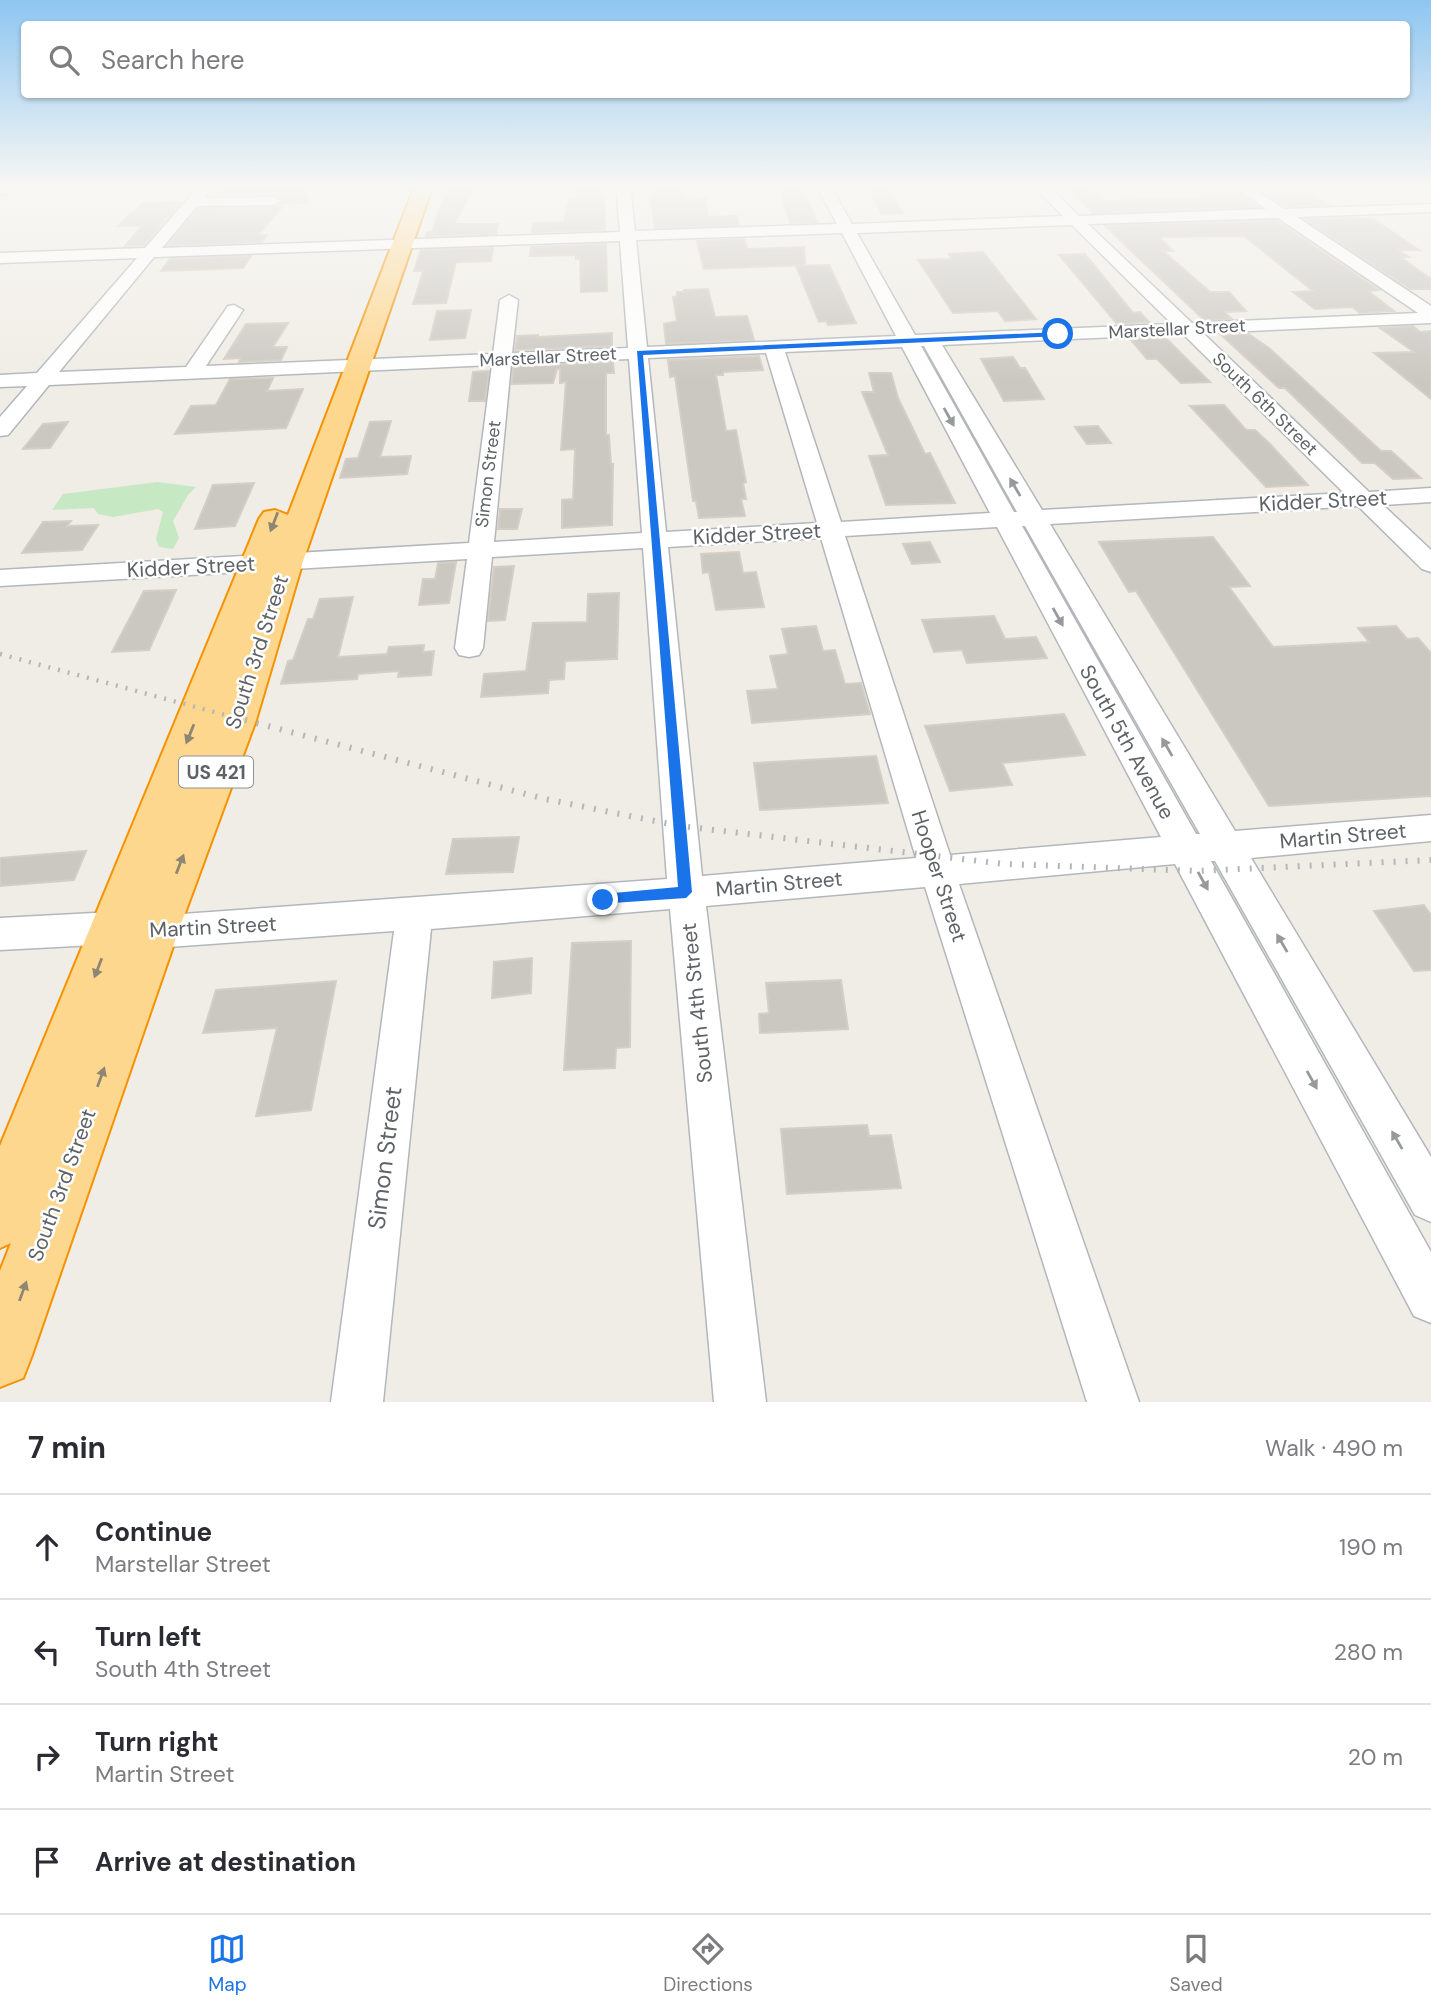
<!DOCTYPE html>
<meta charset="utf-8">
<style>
body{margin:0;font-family:"DM Sans",sans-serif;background:#f7f7f7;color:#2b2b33}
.stop{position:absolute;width:21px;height:21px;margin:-16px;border:5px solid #1a73e8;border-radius:50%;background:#fff}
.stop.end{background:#1a73e8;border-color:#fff;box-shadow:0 2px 7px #0008}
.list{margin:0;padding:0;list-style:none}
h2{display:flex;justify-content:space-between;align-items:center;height:91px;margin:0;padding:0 28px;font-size:30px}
h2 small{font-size:23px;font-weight:400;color:#7c7c81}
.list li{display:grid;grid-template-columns:46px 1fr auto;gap:21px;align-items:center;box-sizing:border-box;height:105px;padding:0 28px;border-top:2px solid #e1e1e2}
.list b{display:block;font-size:26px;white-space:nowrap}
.list p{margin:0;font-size:23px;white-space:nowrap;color:#7c7c81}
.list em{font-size:23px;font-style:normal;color:#7c7c81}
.icon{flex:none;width:38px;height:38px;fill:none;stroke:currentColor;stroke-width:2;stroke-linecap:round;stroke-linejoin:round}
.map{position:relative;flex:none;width:1431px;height:1402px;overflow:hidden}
.search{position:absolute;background:#fff;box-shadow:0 2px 5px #0004;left:21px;right:21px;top:21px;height:77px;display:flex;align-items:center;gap:18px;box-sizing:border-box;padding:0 24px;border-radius:7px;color:#7c7c81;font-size:26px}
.sheet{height:511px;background:#fff}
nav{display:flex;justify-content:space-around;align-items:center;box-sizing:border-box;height:98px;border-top:2px solid #e1e1e2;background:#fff;font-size:19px;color:#7c7c81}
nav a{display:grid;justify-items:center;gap:4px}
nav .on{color:#1a73e8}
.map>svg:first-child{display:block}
.green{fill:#c6e8c3}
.building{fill:#cbc8c2;stroke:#d5cec4;stroke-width:2}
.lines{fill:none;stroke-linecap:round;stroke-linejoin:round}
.minor-casing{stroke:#b3b7bb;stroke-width:3}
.major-casing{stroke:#f3ba5c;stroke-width:4}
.highway-casing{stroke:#f69200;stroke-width:4}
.minor{fill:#fff;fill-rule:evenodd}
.major{fill:#ffeaac;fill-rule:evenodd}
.highway{fill:#fed78f;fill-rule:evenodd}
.rail-far1{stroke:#b5b6b7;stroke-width:4.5;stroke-dasharray:2 8;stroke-linecap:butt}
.rail{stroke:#b5b6b7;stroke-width:6;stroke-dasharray:2 10;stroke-linecap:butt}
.oneway{fill:#969a9c}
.oneway2{fill:#8e8673}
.route{fill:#1a73e8}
.labels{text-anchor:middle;stroke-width:5;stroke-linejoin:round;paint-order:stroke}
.far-street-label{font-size:18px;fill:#5e6367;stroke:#fff}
.shield{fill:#fff;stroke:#8e9295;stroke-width:2}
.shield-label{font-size:19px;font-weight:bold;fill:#5e6367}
.street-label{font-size:21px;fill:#5e6367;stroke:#fff}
.near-street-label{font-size:24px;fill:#5e6367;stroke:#fff}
</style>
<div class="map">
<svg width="1431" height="1402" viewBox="0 0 1431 1402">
<rect width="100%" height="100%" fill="#f0ede6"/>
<polygon class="green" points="157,482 196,487 188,495 173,521 179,538 173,549 159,547 156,539 163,512 158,509 113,517 98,514 94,508 52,510 63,494"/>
<g class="building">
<polygon points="577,185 604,185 605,230 532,232 533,223 564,222 569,199 575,199"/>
<polygon points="653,185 679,185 682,196 706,199 708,217 737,216 739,225 655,228 649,191 654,190"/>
<polygon points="779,185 801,185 817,222 790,223"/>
<polygon points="866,185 886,185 903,213 882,214"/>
<polygon points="1066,185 1087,185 1106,201 1205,198 1197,191 1229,191 1238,193 1258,207 1093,213"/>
<polygon points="226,187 307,187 307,203 281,204 283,200 274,194 218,195"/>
<polygon points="452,187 474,187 454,224 498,224 496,234 426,236 427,232 432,232 440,208"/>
<polygon points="1293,190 1308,192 1329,205 1285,206 1263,192"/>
<polygon points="181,202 144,245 125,246 142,226 118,226 143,203"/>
<polygon points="278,206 282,207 258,235 267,235 262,242 168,245 198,209"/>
<polygon points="1350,218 1373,219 1419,250 1398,250 1409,257 1400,257 1431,279 1431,289 1410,289 1305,219"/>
<polygon points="1277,221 1379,290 1368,291 1394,311 1360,313 1352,307 1315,309 1293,292 1313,291 1244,236 1159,237 1173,251 1163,251 1210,292 1229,292 1246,311 1224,312 1232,319 1204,320 1105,226"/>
<polygon points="744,239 747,249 804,247 805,265 704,269 697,241"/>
<polygon points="606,244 607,291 581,292 580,259 576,259 576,255 530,256 531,247"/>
<polygon points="493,248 491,261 456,262 446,303 413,304 423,271 414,271 421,250"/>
<polygon points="983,252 1036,319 1005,321 998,311 953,313 918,260 952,259 949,254"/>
<polygon points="1085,254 1133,313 1140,312 1149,322 1117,324 1059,255"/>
<polygon points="251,256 243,268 161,271 170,259"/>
<polygon points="829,265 843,295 856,323 828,325 826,321 819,322 796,266"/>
<polygon points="708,289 715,317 747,316 754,340 666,344 664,324 677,321 673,297 677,296 677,292 684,292 684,290"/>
<polygon points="471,310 465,338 430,340 437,311"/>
<polygon points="288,323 273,347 287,347 281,360 239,362 241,358 224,359 246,324"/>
<polygon points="1413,326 1420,332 1431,331 1431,399 1374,353 1414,352 1380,328"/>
<polygon points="612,333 612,346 515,350 517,336 538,335 538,337"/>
<polygon points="1249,334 1269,348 1381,451 1391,451 1421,478 1393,479 1375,463 1362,463 1285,388 1279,388 1221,335"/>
<polygon points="1162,338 1168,340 1210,382 1181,383 1157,359 1147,359 1130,339"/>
<polygon points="759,356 763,370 723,372 723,375 716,375 726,431 736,430 746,482 743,483 746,499 741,499 745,516 699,518 696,501 693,501 675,376 670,377 668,360"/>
<polygon points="1013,357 1020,368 1025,368 1044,399 1004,401 981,359"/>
<polygon points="613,362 614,373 606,373 606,435 609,435 611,464 613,464 612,525 562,528 562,500 573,499 575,449 561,450 566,382 560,383 560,369 557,369 553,383 512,384 513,367"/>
<polygon points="489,371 485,401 469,401 473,372"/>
<polygon points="869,373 891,373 898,398 925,454 930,453 955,503 886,505 869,456 888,455 862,392 874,392"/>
<polygon points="273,378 267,391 303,389 286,428 175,434 191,406 216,405 230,379"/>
<polygon points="1224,405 1246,430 1255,430 1270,444 1308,485 1266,487 1190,406"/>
<polygon points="391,421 380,457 411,456 407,474 340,478 346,459 358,458 370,422"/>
<polygon points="68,422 50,448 23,449 43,424"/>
<polygon points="1098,426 1111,443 1087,444 1075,427"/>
<polygon points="254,483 235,526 195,529 213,485"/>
<polygon points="500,509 522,509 517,529 498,529"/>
<polygon points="71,521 67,526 98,525 82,550 22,553 43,522"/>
<polygon points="1213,537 1250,586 1229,587 1273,647 1369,642 1358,628 1396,626 1407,639 1418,638 1431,653 1431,796 1269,806 1136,591 1129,592 1099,542"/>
<polygon points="930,542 940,562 912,564 903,544"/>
<polygon points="739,552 743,573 756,572 764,607 716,610 709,572 703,573 701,554"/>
<polygon points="456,562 449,603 419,605 423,579 435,579 438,563"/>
<polygon points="514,566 505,620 488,621 494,567"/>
<polygon points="176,590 149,650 112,652 144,591"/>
<polygon points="619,593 617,659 565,661 564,679 549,680 548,693 481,697 484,674 526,671 533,623 587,622 588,594"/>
<polygon points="353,597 338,657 387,654 389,647 424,645 423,652 434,651 431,675 398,677 399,671 358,674 357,679 281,684 288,661 293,660 308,619 313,619 320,599"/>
<polygon points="994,616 1005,639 1036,637 1047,658 967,663 962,650 934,652 922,620"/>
<polygon points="816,626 823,651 835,650 845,684 861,683 870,714 752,723 747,691 778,689 770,656 788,654 782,629"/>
<polygon points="1064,714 1085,755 1002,763 1012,785 950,791 925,726"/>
<polygon points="876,756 888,803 760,810 754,763"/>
<polygon points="519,837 513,872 446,874 453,839"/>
<polygon points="86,851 74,880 0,886 0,858"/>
<polygon points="1424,905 1431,915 1431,970 1414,971 1374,911"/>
<polygon points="631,941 630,1047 616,1048 615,1068 564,1070 572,943"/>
<polygon points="532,958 531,993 492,998 494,962"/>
<polygon points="841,980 848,1029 760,1033 759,1014 769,1013 766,983"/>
<polygon points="336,981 311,1110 256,1116 277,1028 203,1033 216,990"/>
<polygon points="867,1125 869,1136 891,1135 901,1188 787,1194 781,1129"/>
</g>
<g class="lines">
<defs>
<path id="minor" d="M 200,185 L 214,185 L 204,198 L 274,197 L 281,201 L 274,205 L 197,206 L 162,248 L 620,232 L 616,185 L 630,185 L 635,231 L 837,224 L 816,185 L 830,185 L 852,224 L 1063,216 L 1032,185 L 1047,185 L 1079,216 L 1266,209 L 1232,185 L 1248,185 L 1284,209 L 1431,204 L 1431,212 L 1297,217 L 1431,306 L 1431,323 L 1203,333 L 1369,492 L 1431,488 L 1431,502 L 1383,505 L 1431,550 L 1431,572 L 1422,569 L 1358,506 L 1050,524 L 1235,831 L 1431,815 L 1431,841 L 1251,858 L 1431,1157 L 1431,1222 L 1415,1215 L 1215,861 L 1211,861 L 1431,1252 L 1431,1323 L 1414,1316 L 1175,864 L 959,884 L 1139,1402 L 1087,1402 L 925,887 L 706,906 L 766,1402 L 714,1402 L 670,909 L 431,929 L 383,1402 L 331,1402 L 394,931 L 154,948 L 113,944 L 0,950 L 0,918 L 113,912 L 154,916 L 667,879 L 643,548 L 492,557 L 483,648 L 479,655 L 469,657 L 459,655 L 455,648 L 467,559 L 0,586 L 0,570 L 469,543 L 492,365 L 49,385 L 8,435 L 0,436 L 0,417 L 27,386 L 0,387 L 0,375 L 37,373 L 137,258 L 0,263 L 0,253 L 145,248 ZM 1278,218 L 1418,313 L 1192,323 L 1088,224 ZM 1072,225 L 1172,324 L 915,335 L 857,233 ZM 842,233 L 896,336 L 647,347 L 636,240 ZM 620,241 L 628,348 L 512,353 L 518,300 L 509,295 L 500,300 L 493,354 L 206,366 L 243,310 L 234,305 L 228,306 L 186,367 L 59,372 L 154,257 ZM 1183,334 L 1344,493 L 1042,510 L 942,345 ZM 921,346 L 924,346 L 1017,512 L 1014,512 ZM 902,347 L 990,513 L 841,522 L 785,352 ZM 766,353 L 817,523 L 666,532 L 648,358 ZM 629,359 L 642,533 L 494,542 L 511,364 ZM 1022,526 L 1025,526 L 1200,834 L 1196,834 ZM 997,527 L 1161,837 L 950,855 L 845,536 ZM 821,538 L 916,858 L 702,876 L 668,547 Z"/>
<polygon id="major" points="0,185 15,185 6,194 0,195"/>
<polygon id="highway" points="415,185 433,185 303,561 256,720 178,932 32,1355 23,1378 0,1387 0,1271 11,1243 0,1248 0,1146 259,519 264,512 275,510 288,515"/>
</defs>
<use href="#minor" class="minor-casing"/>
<use href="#major" class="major-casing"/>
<use href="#highway" class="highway-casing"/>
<use href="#minor" class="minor"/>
<use href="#major" class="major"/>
<use href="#highway" class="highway"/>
<polyline class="rail-far1" points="0,654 251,722"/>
<polyline class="rail" points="245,720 545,799 680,826 1005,864 1197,871 1431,860"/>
</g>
<defs><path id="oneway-solid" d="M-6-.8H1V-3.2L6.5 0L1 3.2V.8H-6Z" transform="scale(1.75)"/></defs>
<g class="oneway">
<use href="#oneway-solid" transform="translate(949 417) rotate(61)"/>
<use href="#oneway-solid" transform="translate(1015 487) rotate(-120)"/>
<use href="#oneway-solid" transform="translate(1058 617) rotate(61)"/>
<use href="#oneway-solid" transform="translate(1167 747) rotate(-120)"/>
<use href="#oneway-solid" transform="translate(1203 881) rotate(61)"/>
<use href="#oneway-solid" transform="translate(1282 943) rotate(-120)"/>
<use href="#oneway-solid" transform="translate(1312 1080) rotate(61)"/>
<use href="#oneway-solid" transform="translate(1397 1140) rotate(-120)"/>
</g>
<g class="oneway2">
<use href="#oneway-solid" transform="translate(274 522) rotate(111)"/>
<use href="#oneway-solid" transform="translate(190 734) rotate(112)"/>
<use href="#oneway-solid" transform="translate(180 864) rotate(-69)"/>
<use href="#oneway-solid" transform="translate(98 968) rotate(111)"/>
<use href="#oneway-solid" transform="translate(101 1077) rotate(-70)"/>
<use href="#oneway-solid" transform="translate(23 1291) rotate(-70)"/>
</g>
<linearGradient id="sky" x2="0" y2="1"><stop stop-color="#8ec6f1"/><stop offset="0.49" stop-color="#f8f7f4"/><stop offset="1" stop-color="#f8f7f4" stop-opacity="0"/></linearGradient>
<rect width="1431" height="381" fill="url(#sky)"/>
<polygon class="route" points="1058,332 1061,336 643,355 692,892 686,898 598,904 598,896 603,894 678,887 637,351"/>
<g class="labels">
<g class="far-street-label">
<text transform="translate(1177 329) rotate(-3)" y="6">Marstellar Street</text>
<text transform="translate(548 357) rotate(-3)" y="6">Marstellar Street</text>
<text transform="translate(1265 404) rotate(44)" y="6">South 6th Street</text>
<text transform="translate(488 474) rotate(-83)" y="6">Simon Street</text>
</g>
<rect class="shield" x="179" y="756.5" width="74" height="31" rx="5"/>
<g class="shield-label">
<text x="216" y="779">US 421</text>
</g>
<g class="street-label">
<text transform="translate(1323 501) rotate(-3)" y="7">Kidder Street</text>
<text transform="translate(757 534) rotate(-3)" y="7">Kidder Street</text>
<text transform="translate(191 567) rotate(-3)" y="7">Kidder Street</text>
<text transform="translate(257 652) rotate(-72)" y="7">South 3rd Street</text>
<text transform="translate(1127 742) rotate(61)" y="7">South 5th Avenue</text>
<text transform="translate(1343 836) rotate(-5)" y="7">Martin Street</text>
<text transform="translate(939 876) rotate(72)" y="7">Hooper Street</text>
<text transform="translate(779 884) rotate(-5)" y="7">Martin Street</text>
<text transform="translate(213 927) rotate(-3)" y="7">Martin Street</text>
<text transform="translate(697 1003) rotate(-96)" y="7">South 4th Street</text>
<text transform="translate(62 1185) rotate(-70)" y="7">South 3rd Street</text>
</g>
<g class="near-street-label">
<text transform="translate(385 1158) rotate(-83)" y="8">Simon Street</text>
</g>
</g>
</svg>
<div class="stop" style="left:1058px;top:334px"></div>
<div class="stop end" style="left:603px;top:900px"></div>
<div class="search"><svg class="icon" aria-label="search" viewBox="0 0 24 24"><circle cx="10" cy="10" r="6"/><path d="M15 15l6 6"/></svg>Search here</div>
</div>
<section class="sheet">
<h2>7 min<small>Walk · 490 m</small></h2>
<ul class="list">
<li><svg class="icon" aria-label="ahead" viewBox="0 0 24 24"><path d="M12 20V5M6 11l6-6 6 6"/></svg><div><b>Continue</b><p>Marstellar Street</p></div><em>190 m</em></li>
<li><svg class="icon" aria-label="left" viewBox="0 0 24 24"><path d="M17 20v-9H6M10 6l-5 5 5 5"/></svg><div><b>Turn left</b><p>South 4th Street</p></div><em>280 m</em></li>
<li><svg class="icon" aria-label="right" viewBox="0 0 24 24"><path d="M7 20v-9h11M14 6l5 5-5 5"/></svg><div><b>Turn right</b><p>Martin Street</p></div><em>20 m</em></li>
<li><svg class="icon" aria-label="arrive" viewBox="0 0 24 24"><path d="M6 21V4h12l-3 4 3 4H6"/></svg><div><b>Arrive at destination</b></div></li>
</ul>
</section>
<nav>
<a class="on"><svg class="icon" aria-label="map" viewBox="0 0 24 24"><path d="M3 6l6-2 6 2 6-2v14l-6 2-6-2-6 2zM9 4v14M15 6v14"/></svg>Map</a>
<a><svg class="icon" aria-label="directions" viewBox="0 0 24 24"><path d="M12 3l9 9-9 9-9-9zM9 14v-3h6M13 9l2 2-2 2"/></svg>Directions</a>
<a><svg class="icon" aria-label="saved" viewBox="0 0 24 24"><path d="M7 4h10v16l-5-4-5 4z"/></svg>Saved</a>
</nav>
